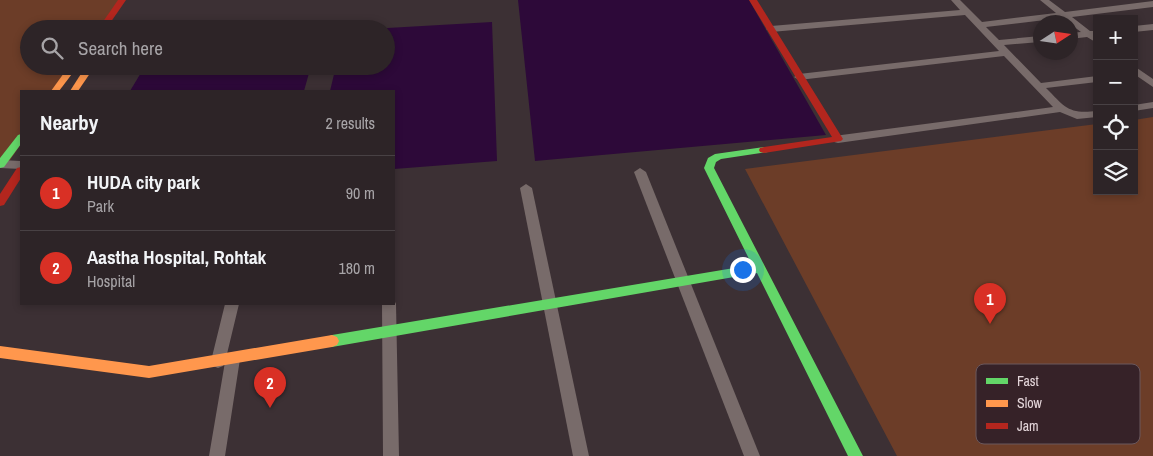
<!DOCTYPE html>
<meta charset="utf-8">
<style>
body{margin:0;font-family:"Archivo Narrow",sans-serif;background:#393033;color:#f1f3f6}
.controls{position:absolute;right:15px;top:15px;display:grid;overflow:hidden;border-radius:0px;box-shadow:0 2px 8px #0003}
.controls button{width:45px;height:45px;display:grid;place-items:center;padding:0;border:0;border-bottom:1px solid #484144;background:#2d2427;color:#f1f3f6;font:25px sans-serif}
.compass{position:absolute;left:1033px;top:15px;width:45px;height:45px;border-radius:50%;background:#2d2427;box-shadow:0 2px 8px #0003;rotate:78deg}
.you{position:absolute;left:742px;top:269px;width:18px;height:18px;margin:-12px;border:4px solid #fff;border-radius:50%;background:#1a73e8;box-shadow:0 0 0 8px #1a73e833}
.badge{display:grid;place-items:center;width:32px;height:32px;border-radius:50%;background:#d93025;color:#fff;font-size:16px;font-weight:700}
.pin{position:absolute;translate:-50% -41px;filter:drop-shadow(0 1px 2px #0008)}
.pin::after{content:'';position:absolute;top:26px;width:18px;height:15px;background:inherit;clip-path:polygon(0 0,100% 0,50% 100%)}
.list{margin:0;padding:0;list-style:none}
h2{display:flex;justify-content:space-between;align-items:center;height:65px;margin:0;padding:0 20px;font-size:21px}
h2 small{font-size:16px;font-weight:400;color:#a7a4a7}
.list li{display:grid;grid-template-columns:32px 1fr auto;gap:15px;align-items:center;box-sizing:border-box;height:75px;padding:0 20px;border-top:1px solid #484144}
.list b{display:block;font-size:19px;white-space:nowrap}
.list p{margin:0;font-size:16px;white-space:nowrap;color:#a7a4a7}
.list em{font-size:16px;font-style:normal;color:#a7a4a7}
.icon{flex:none;width:28px;height:28px;fill:none;stroke:currentColor;stroke-width:2;stroke-linecap:round;stroke-linejoin:round}
.map{position:relative;flex:none;width:1153px;height:456px;overflow:hidden}
.search{position:absolute;background:#2d2427;box-shadow:0 2px 8px #0003;left:20px;top:20px;width:375px;height:55px;display:flex;align-items:center;gap:12px;box-sizing:border-box;padding:0 18px;border-radius:28px;color:#a7a4a7;font-size:19px}
.panel{position:absolute;background:#2d2427;box-shadow:0 2px 8px #0003;left:20px;top:90px;width:375px;height:215px;border-radius:0px}
.map>svg:first-child{display:block}
.green{fill:#6c3d28}
.water{fill:#2d0939}
.lines{fill:none;stroke-linecap:round;stroke-linejoin:round}
.street{fill:#786b6a;fill-rule:evenodd}
.fast{fill:#63d668;fill-rule:evenodd}
.slow{fill:#ff974d;fill-rule:evenodd}
.jam{fill:#b3261e;fill-rule:evenodd}
.key{fill:#362228;stroke:#6a585d;stroke-width:1}
.key-label{font-size:14px;fill:#e4d6da}
</style>
<div class="map">
<svg width="1153" height="456" viewBox="0 0 1153 456">
<rect width="100%" height="100%" fill="#3c3034"/>
<g class="green">
<polygon points="0,0 124,0 103,29 29,29 29,66 77,66 59,91 21,91 21,144 8,163 0,162"/>
<polygon points="1153,117 1153,456 897,456 745,169 1097,124 1097,191 1134,191 1134,120"/>
</g>
<g class="water">
<polygon points="518,0 749,0 826,135 535,161"/>
<polygon points="492,22 497,161 394,169 394,91 330,91 336,66 386,66 386,29 370,29"/>
<polygon points="145,66 311,66 304,91 130,91"/>
</g>
<g class="lines">
<g class="street">
<path d="M 951,0 L 960,0 L 982,22 L 1056,13 L 1040,0 L 1049,0 L 1065,12 L 1153,1 L 1153,7 L 1072,17 L 1090,31 L 1096,31 L 1097,43 L 1087,37 L 1070,39 L 1070,33 L 1081,32 L 1062,18 L 986,27 L 999,40 L 1040,36 L 1040,42 L 1004,45 L 1041,83 L 1097,76 L 1097,82 L 1046,88 C 1066,108 1068,114 1097,111 L 1097,117 L 1077,119 L 1060,112 L 838,143 L 834,142 L 833,139 L 834,136 L 1053,107 L 1004,56 L 799,80 L 794,77 L 799,74 L 999,51 L 965,15 L 771,32 L 766,29 L 771,26 L 960,10 Z"/>
<polygon points="1153,24 1153,30 1134,32 1134,26"/>
<polygon points="1134,66 1153,79 1153,87 1134,74"/>
<polygon points="1153,102 1153,108 1134,111 1134,105"/>
<polygon points="0,160 21,161 21,169 0,168"/>
<polygon points="640,168 646,172 760,456 744,456 634,172"/>
<polygon points="526,184 532,188 589,456 573,456 520,188"/>
<polygon points="394,300 396,304 399,456 383,456 382,304 394,304"/>
<polygon points="225,304 239,304 226,358 228,354 233,353 238,354 240,359 225,456 209,456 225,362 223,366 218,368 213,366 211,361"/>
</g>
<g class="fast">
<polygon points="21,134 21,144 4,167 0,168 0,158 18,135"/>
<polygon points="764,147 768,148 769,150 768,152 721,159 716,162 714,168 863,456 848,456 757,273 332,347 327,345 325,341 327,337 332,335 752,265 704,168 708,158 715,154"/>
</g>
<g class="slow">
<polygon points="69,66 78,66 59,91 51,91"/>
<polygon points="86,66 95,66 78,91 70,91"/>
<polygon points="332,335 337,337 339,341 337,345 332,347 149,378 0,358 0,346 149,366"/>
</g>
<g class="jam">
<polygon points="118,0 126,0 106,29 98,29"/>
<polygon points="749,0 757,0 843,139 841,141 764,153 760,152 759,150 760,148 764,147 832,137"/>
<polygon points="21,167 21,178 4,205 0,206 0,194 17,168"/>
</g>
</g>
<rect x="976" y="364" width="164" height="80" rx="8" class="key"/>
<rect x="986" y="378" width="22" height="6" fill="#63d668"/>
<rect x="986" y="400" width="22" height="7" fill="#ff974d"/>
<rect x="986" y="423" width="22" height="6" fill="#b3261e"/>
<g class="key-label">
<text x="1017" y="386">Fast</text>
<text x="1017" y="408">Slow</text>
<text x="1017" y="431">Jam</text>
</g>
</svg>
<div class="controls">
<button>+</button>
<button>−</button>
<button><svg class="icon" aria-label="locate" viewBox="0 0 24 24"><circle cx="12" cy="12" r="6"/><path d="M12 2v4M12 18v4M2 12h4M18 12h4"/></svg></button>
<button><svg class="icon" aria-label="layers" viewBox="0 0 24 24"><path d="M12 4l9 5-9 5-9-5zM3 14l9 5 9-5"/></svg></button>
</div>
<svg class="compass" viewBox="-18 -18 36 36"><path d="M0-13l5 13h-10z" fill="#e53935"/><path d="M0 13l5-13h-10z" fill="#a7a4a7"/></svg>
<div class="you"></div>
<div class="pin badge" style="left:990px;top:324px">1</div>
<div class="pin badge" style="left:270px;top:408px">2</div>
<div class="search"><svg class="icon" aria-label="search" viewBox="0 0 24 24"><circle cx="10" cy="10" r="6"/><path d="M15 15l6 6"/></svg>Search here</div>
<section class="panel">
<h2>Nearby<small>2 results</small></h2>
<ul class="list">
<li><span class="badge">1</span><div><b>HUDA city park</b><p>Park</p></div><em>90 m</em></li>
<li><span class="badge">2</span><div><b>Aastha Hospital, Rohtak</b><p>Hospital</p></div><em>180 m</em></li>
</ul>
</section>
</div>
